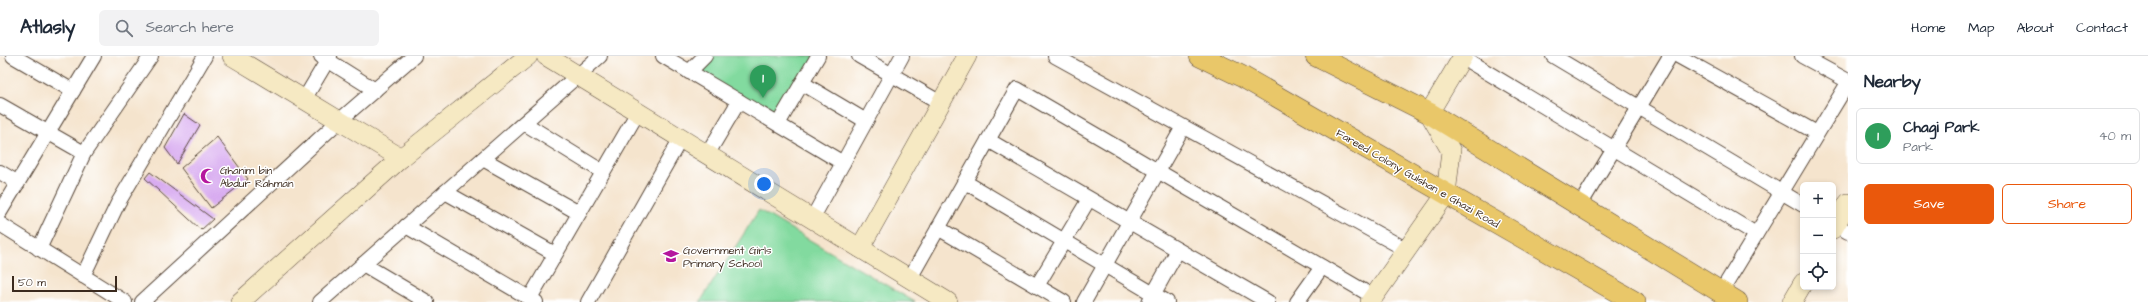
<!DOCTYPE html>
<meta charset="utf-8">
<style>
body{margin:0;font-family:"Architects Daughter",sans-serif;background:#f2f2f3;color:#1f2937}
.controls{position:absolute;right:12px;bottom:12px;display:grid;overflow:hidden;border-radius:6px;box-shadow:0 2px 6px #0003}
.controls button{width:36px;height:36px;display:grid;place-items:center;padding:0;border:0;border-bottom:1px solid #e0e1e3;background:#fff;color:#1f2937;font:20px sans-serif}
.scale{position:absolute;left:12px;bottom:10px;width:105px;box-sizing:border-box;padding-left:4px;border:2px solid #3b2a1e;border-top:0;font-size:11px;line-height:14px;white-space:nowrap;color:#3b2a1e;-webkit-text-stroke:3px #fff;paint-order:stroke}
.you{position:absolute;left:764px;top:128px;width:14px;height:14px;margin:-10px;border:3px solid #fff;border-radius:50%;background:#1a73e8;box-shadow:0 0 0 6px #1a73e833}
.badge{display:grid;place-items:center;width:26px;height:26px;border-radius:50%;background:#ea580c;color:#fff;font-size:13px;font-weight:700}
.pin{position:absolute;translate:-50% -33px;filter:drop-shadow(0 1px 2px #0008)}
.pin::after{content:'';position:absolute;top:21px;width:14px;height:12px;background:inherit;clip-path:polygon(0 0,100% 0,50% 100%)}
.list{margin:0;padding:0;list-style:none}
h2{display:flex;justify-content:space-between;align-items:center;height:52px;margin:0;padding:0 16px;font-size:17px}
h2 small{font-size:13px;font-weight:400;color:#747a83}
.list li{display:grid;grid-template-columns:26px 1fr auto;gap:12px;align-items:center;box-sizing:border-box;height:56px;margin:0 8px 8px;padding:0 8px;border:1px solid #e0e1e3;border-radius:6px}
.list b{display:block;font-size:15px;white-space:nowrap}
.list p{margin:0;font-size:13px;white-space:nowrap;color:#747a83}
.list em{font-size:13px;font-style:normal;color:#747a83}
.actions{display:flex;gap:8px;padding:12px 16px}
.actions a{flex:1;padding:9px 0;border:1px solid #ea580c;border-radius:6px;text-align:center;font-size:14px;color:#ea580c}
.actions .main{background:#ea580c;color:#fff}
.icon{flex:none;width:22px;height:22px;fill:none;stroke:currentColor;stroke-width:2;stroke-linecap:round;stroke-linejoin:round}
.map{position:relative;flex:none;width:1848px;height:246px;overflow:hidden}
header{display:flex;align-items:center;gap:24px;box-sizing:border-box;height:56px;padding:0 20px;background:#fff;border-bottom:1px solid #e0e1e3}
header strong{font-size:19px}
nav{display:flex;gap:22px;margin-inline-start:auto;font-size:14px}
.search{width:280px;height:36px;background:#f2f2f3;display:flex;align-items:center;gap:10px;box-sizing:border-box;padding:0 14px;border-radius:6px;color:#747a83;font-size:15px}
main{display:flex}
aside{flex:1;background:#fff}
.map>svg:first-child{display:block}
.green{fill:#82da9f;stroke:#5e825e}
.building{fill:#d8abf0}
.lines{fill:none;stroke-linecap:round;stroke-linejoin:round}
.street-casing{stroke:#574638;stroke-width:16}
.secondary-casing{stroke:#574638;stroke-width:20}
.primary-casing{stroke:#574638;stroke-width:22}
.street{stroke:#fff;stroke-width:14}
.secondary{stroke:#f6e9c3;stroke-width:19}
.primary{stroke:#e9c769;stroke-width:21}
.labels{text-anchor:middle;stroke-width:3;stroke-linejoin:round;paint-order:stroke}
.poi-label{font-size:11px;fill:#3b2a1e;stroke:#fff;text-anchor:start}
.street-label{font-size:11px;fill:#3b2a1e;stroke:#fff}
</style>
<header>
<strong>Atlasly</strong>
<div class="search"><svg class="icon" aria-label="search" viewBox="0 0 24 24"><circle cx="10" cy="10" r="6"/><path d="M15 15l6 6"/></svg>Search here</div>
<nav><a>Home</a><a>Map</a><a>About</a><a>Contact</a></nav>
</header>
<main>
<div class="map">
<svg width="1848" height="246" viewBox="0 0 1848 246">
<rect width="100%" height="100%" fill="#fff"/>
<filter id="ink" filterUnits="userSpaceOnUse"><feTurbulence type="fractalNoise" baseFrequency=".025" numOctaves="2"/><feDisplacementMap in="SourceGraphic" scale="8" xChannelSelector="R" yChannelSelector="G"/><feConvolveMatrix kernelMatrix="1 2 1 2 8 2 1 2 1" color-interpolation-filters="sRGB"/></filter>
<filter id="wash" filterUnits="userSpaceOnUse"><feTurbulence type="fractalNoise" baseFrequency=".012" numOctaves="4" result="noise"/><feDisplacementMap in="SourceGraphic" scale="16" xChannelSelector="R" yChannelSelector="G"/><feGaussianBlur stdDeviation="0.9" result="paint"/><feColorMatrix in="noise" values="0 0 0 0 0 0 0 0 0 0 0 0 0 0 0 0 0 1.4 0 .05"/><feComposite in="paint" operator="in"/></filter>
<g filter="url(#wash)">
<rect width="100%" height="100%" fill="#f5e4cd"/>
<g class="green">
<polygon points="706,0 817,0 778,68 689,16"/>
<polygon points="759,154 915,246 700,246"/>
</g>
<g id="blocks">
<g class="building">
<polygon points="184,58 200,69 177,108 165,92"/>
<polygon points="217,81 248,123 211,152 181,112"/>
<polygon points="150,116 205,157 213,163 201,174 145,122"/>
</g>
</g>
</g>
<g filter="url(#ink)">
<use href="#blocks" fill-opacity="0" stroke="#574638" stroke-width="1"/>
<g class="lines">
<defs>
<g id="street">
<polyline points="13,0 73,35"/>
<polyline points="321,0 375,34"/>
<polyline points="663,0 843,107"/>
<polyline points="859,0 941,47"/>
<polyline points="1055,0 1407,194"/>
<polyline points="1460,0 1756,178"/>
<polyline points="1553,0 1803,149"/>
<polyline points="1678,0 1817,77"/>
<polyline points="1802,0 1848,25"/>
<polyline points="689,16 705,0"/>
<polyline points="802,27 866,65"/>
<polyline points="305,42 330,0"/>
<polyline points="0,49 84,97"/>
<polyline points="524,67 603,116"/>
<polyline points="778,68 818,0"/>
<polyline points="988,84 1268,246"/>
<polyline points="707,99 739,45"/>
<polyline points="483,103 579,157"/>
<polyline points="0,116 18,127"/>
<polyline points="965,126 1167,246"/>
<polyline points="445,136 555,198"/>
<polyline points="1580,149 1670,0"/>
<polyline points="0,156 94,0"/>
<polyline points="812,163 902,0"/>
<polyline points="1833,167 1848,176"/>
<polyline points="0,168 125,246"/>
<polyline points="406,170 536,246"/>
<polyline points="938,172 1064,246"/>
<polyline points="39,193 84,97 151,0"/>
<polyline points="363,208 427,246"/>
<polyline points="83,220 118,147 205,0"/>
<polyline points="910,222 1017,33 1374,241"/>
<polyline points="1037,230 1089,143"/>
<polyline points="1721,236 1848,27"/>
<polyline points="530,242 638,56"/>
<polyline points="142,246 340,64 414,0"/>
<polyline points="320,246 600,0"/>
<polyline points="588,246 681,82"/>
<polyline points="1084,246 1183,71"/>
<polyline points="1149,246 1178,194"/>
<polyline points="1297,246 1322,211"/>
</g>
<g id="secondary">
<polyline points="232,0 401,102"/>
<polyline points="546,0 948,246"/>
<polyline points="1833,173 1848,147"/>
<polyline points="860,192 967,0"/>
<polyline points="240,246 401,102 528,0"/>
<polyline points="1370,246 1446,138 1451,95 1429,57 1463,0"/>
<polyline points="1792,246 1803,227"/>
</g>
<g id="primary">
<polyline points="1200,0 1241,20 1635,246"/>
<polyline points="1316,0 1429,57 1737,246"/>
</g>
</defs>
<use href="#street" class="street-casing"/>
<use href="#secondary" class="secondary-casing"/>
<use href="#primary" class="primary-casing"/>
<use href="#street" class="street"/>
<use href="#secondary" class="secondary"/>
<use href="#primary" class="primary"/>
</g>
</g>
<defs>
<symbol id="mosque-bare" viewBox="-9 -9 18 18"><path d="M3.5-4.9A6 6 0 1 0 3.5 4.9A5 5 0 1 1 3.5-4.9Z" fill="#b5179e" stroke="#fff" stroke-width="2.5" paint-order="stroke"/></symbol>
<symbol id="school-bare" viewBox="-9 -9 18 18"><path d="M0-5L7-2L0 1L-7-2ZM-4 1L0 2.5L4 1V4Q0 6-4 4Z" fill="#b5179e" stroke="#fff" stroke-width="2.5" paint-order="stroke"/></symbol>
</defs>
<g fill-rule="evenodd">
<use href="#mosque-bare" x="197" y="109" width="22" height="22"/>
<use href="#school-bare" x="660" y="189" width="22" height="22"/>
</g>
<g class="labels">
<g class="poi-label">
<text x="220" y="118">Ghanim bin<tspan x="220" dy="13">Abdur Rahman</tspan></text>
<text x="683" y="198">Government Girls<tspan x="683" dy="13">Primary School</tspan></text>
</g>
<g class="street-label">
<text transform="translate(1418 122) rotate(30)" y="4">Fareed Colony Gulshan e Ghazi Road</text>
</g>
</g>
</svg>
<div class="controls">
<button>+</button>
<button>−</button>
<button><svg class="icon" aria-label="locate" viewBox="0 0 24 24"><circle cx="12" cy="12" r="6"/><path d="M12 2v4M12 18v4M2 12h4M18 12h4"/></svg></button>
</div>
<div class="scale">50 m</div>
<div class="you"></div>
<div class="pin badge" style="left:763px;top:42px;background:#2e9e5b">1</div>
</div>
<aside>
<h2>Nearby<small></small></h2>
<ul class="list">
<li><span class="badge" style="background:#2e9e5b">1</span><div><b>Chagi Park</b><p>Park</p></div><em>40 m</em></li>
</ul>
<div class="actions"><a class="main">Save</a><a>Share</a></div>
</aside>
</main>
